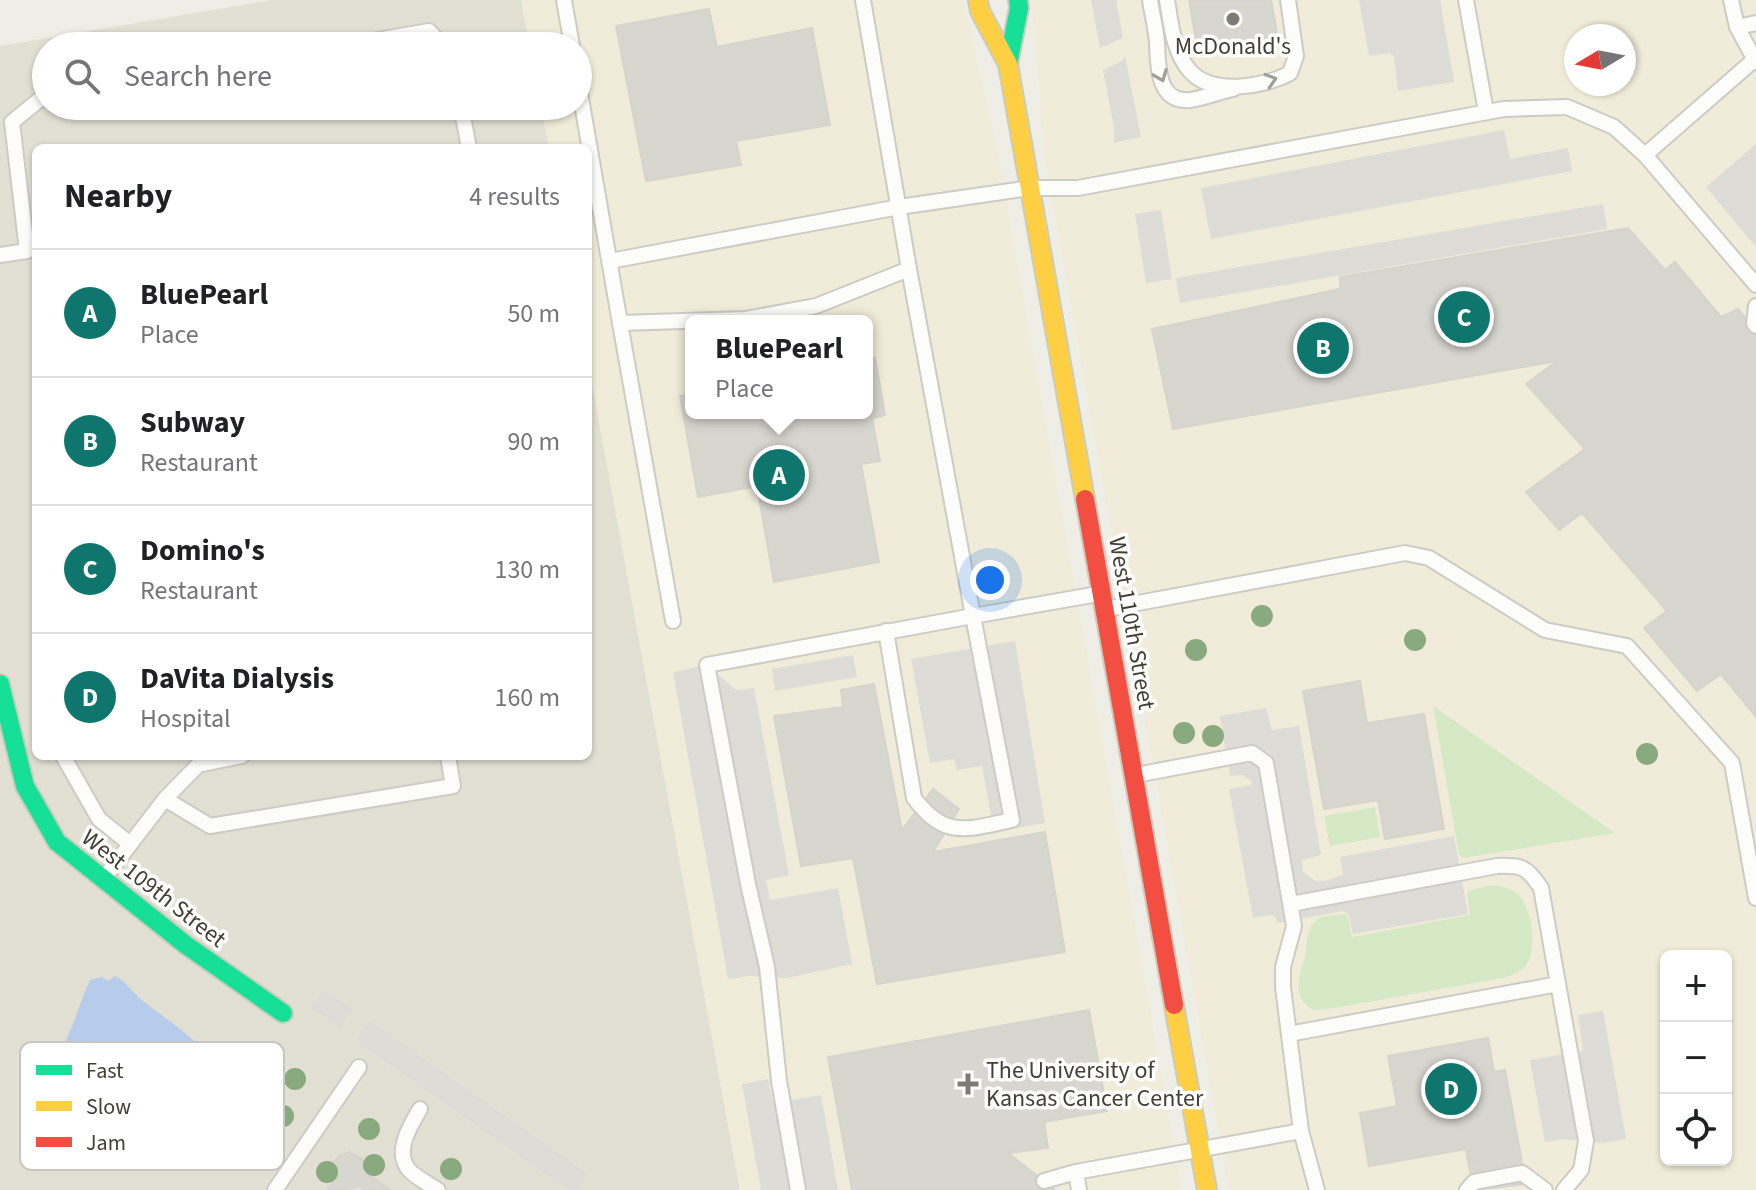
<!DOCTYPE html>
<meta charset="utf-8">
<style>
body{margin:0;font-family:"Source Sans 3",sans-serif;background:#f2f2f2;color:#202124}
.controls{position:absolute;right:24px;bottom:24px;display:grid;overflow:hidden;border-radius:12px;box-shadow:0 2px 6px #0004}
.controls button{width:72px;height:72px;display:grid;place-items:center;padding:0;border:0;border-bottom:2px solid #e0e0e0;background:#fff;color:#202124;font:40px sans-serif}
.compass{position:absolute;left:1564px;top:24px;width:72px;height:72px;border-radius:50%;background:#fff;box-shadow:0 2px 6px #0004;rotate:260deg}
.you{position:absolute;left:990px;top:580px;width:28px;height:28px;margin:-20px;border:6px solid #fff;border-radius:50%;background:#1a73e8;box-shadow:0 0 0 12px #1a73e833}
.badge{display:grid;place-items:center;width:52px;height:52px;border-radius:50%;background:#0f766e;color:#fff;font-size:26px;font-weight:700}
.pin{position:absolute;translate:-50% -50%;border:4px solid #fff;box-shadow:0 2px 8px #0006}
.popup{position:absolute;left:685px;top:315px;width:188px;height:104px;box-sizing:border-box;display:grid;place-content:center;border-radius:12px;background:#fff;filter:drop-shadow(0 2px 6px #0005);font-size:26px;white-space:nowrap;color:#757577}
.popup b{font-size:30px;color:#202124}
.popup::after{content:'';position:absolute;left:50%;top:100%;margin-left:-16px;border:16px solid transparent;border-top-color:#fff}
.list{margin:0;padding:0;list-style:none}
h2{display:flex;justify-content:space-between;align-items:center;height:104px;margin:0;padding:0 32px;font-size:34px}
h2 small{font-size:26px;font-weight:400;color:#757577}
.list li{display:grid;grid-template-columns:52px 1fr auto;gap:24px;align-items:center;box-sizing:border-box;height:128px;padding:0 32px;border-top:2px solid #e0e0e0}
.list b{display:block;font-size:30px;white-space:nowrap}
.list p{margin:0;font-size:26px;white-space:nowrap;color:#757577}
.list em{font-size:26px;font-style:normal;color:#757577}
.icon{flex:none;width:44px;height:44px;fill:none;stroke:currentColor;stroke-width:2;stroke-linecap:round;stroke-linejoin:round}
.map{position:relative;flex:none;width:1756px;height:1190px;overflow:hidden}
.search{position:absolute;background:#fff;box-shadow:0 2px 6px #0004;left:32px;top:32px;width:560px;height:88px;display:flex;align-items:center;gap:20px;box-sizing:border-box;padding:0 28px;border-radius:44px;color:#757577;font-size:30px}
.panel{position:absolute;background:#fff;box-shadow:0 2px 6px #0004;left:32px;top:144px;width:560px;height:616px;border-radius:12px}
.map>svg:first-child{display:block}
.residential{fill:#e2e0d3}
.commercial{fill:#f1ecd9;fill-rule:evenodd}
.green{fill:#d5e9c6}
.parking{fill:#dddcd6}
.water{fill:#b7cceb}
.building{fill:#d7d6cf;stroke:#d6d4cc;stroke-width:2}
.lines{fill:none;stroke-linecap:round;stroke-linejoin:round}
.lane-casing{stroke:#cccbc4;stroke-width:18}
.fast-casing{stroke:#ccccbd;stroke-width:22}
.slow-casing{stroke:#ccccbd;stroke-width:22}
.jam-casing{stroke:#ccccbd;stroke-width:22}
.lane{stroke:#fcfcfb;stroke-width:14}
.fast{stroke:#16e098;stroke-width:18}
.slow{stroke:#ffcf43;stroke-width:18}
.jam{stroke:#f24e42;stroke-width:18}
.tree{fill:#89a97e}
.oneway{stroke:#9f9e97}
.poi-dot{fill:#7e7c72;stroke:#fff;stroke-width:3}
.labels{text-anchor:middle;stroke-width:7;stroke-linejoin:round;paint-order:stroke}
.poi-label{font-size:24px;fill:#423f33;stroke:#fff}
.street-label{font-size:24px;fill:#423f33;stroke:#fff}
.key{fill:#fff;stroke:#c6c5c2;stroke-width:2}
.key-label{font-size:22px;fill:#423f33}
</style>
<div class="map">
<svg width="1756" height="1190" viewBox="0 0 1756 1190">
<rect width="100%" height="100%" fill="#eeede6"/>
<polygon class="residential" points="272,0 521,0 530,46 46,46 46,106 541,106 549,148 36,148 36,756 588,756 588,361 740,1190 0,1190 0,46"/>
<g class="commercial">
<path d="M 521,0 L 963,0 L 995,139 L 1182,1190 L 740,1190 L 588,361 L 588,148 L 549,148 L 541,106 L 578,106 L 578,46 L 530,46 ZM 691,321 L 867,321 L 867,413 L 691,413 Z"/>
<path d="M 1032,0 L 1756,0 L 1756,1190 L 1229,1190 L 1044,154 ZM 1576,36 L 1624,36 L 1624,84 L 1576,84 ZM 1666,956 L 1726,956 L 1726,1160 L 1666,1160 Z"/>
</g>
<g class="green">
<polygon points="1433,706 1615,833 1463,858 1459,854"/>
<polygon points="1375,807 1380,837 1330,846 1324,816"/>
<path d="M 1494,885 C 1504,887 1515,889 1522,899 C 1532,914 1538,951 1525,967 C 1521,971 1513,974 1508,977 L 1329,1009 L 1313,1010 C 1288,994 1302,974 1306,952 C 1308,937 1307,926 1320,917 L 1345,914 L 1348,917 L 1352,937 L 1470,915 L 1467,893 L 1470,890 Z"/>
</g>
<g class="parking">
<polygon points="1091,0 1116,0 1123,38 1100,48"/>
<polygon points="1359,0 1440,0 1454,82 1398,91 1394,56 1389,53 1369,56"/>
<polygon points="1125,56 1141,137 1114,143 1114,128 1103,70 1122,61"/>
<polygon points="1504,130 1510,159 1568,148 1572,171 1211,239 1201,188"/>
<polygon points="1756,144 1756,247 1706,187"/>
<polygon points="1603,204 1607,229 1180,303 1176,278"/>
<polygon points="1161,210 1172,279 1146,283 1135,214"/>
<polygon points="1015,641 1045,823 994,832 982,766 957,770 954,759 930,763 911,659"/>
<polygon points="853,655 857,677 775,691 772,669"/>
<polygon points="707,665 736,690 754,688 789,875 766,880 770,900 838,888 852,964 788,978 750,976 728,979 673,672"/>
<polygon points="1266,708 1272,730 1299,726 1321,855 1302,860 1303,872 1316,881 1325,881 1343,875 1340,857 1454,836 1468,914 1353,934 1349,915 1343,911 1277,923 1276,917 1271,915 1253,918 1229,789 1251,785 1252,781 1242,775 1230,776 1220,716"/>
<polygon points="324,989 353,1009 340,1028 311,1007"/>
<polygon points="1603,1011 1626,1139 1602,1143 1564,1139 1545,1142 1530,1060 1583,1051 1578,1015"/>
<polygon points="370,1021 588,1174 577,1190 568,1190 356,1041"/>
<polygon points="768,1079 773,1103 821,1095 838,1190 761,1190 742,1084"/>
</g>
<path class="water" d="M 115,976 C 127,982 133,993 143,1001 C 178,1029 241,1064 230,1119 C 227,1134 222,1146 209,1156 C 189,1158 170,1131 149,1147 C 142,1152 138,1160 132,1167 C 116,1176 96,1162 81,1154 C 1,1112 38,1095 67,1038 C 76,1019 81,999 90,980 L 102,977 L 108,981 Z"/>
<g class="building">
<polygon points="1189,0 1271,0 1278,38 1198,52"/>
<polygon points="709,9 717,47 812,28 830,125 736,141 741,165 646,181 616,26"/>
<polygon points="1628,228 1665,270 1675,262 1721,317 1738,309 1756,331 1756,717 1721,674 1697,691 1644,628 1667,611 1582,513 1559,530 1526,492 1585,449 1526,384 1557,361 1173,429 1152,329 1340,289 1340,277"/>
<polygon points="875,358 885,415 872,418 880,461 861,464 879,562 774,582 757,486 698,497 680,396 691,394 691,413 867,413 867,360"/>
<polygon points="1360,681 1367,723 1424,714 1444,829 1385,839 1378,800 1324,809 1303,691"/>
<polygon points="874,684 902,830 933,789 959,809 933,852 1045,832 1065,952 877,984 853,858 801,866 774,716 843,707 841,690"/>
<polygon points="1089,1010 1107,1111 1044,1122 1048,1148 1008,1153 1055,1190 852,1190 828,1057"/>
<polygon points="1488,1038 1494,1072 1505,1070 1520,1151 1468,1161 1466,1149 1369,1166 1360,1113 1397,1106 1388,1056"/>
<polygon points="1520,1151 1525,1184 1474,1190 1468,1161"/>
<polygon points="349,1152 362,1159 365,1172 390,1190 365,1190 359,1186 346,1190 327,1190 335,1180 333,1163 339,1156"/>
</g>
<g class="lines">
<defs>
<g id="lane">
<polyline points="564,0 572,46"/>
<polyline points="863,0 909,269"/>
<path d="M 1150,0 C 1152,14 1156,29 1157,43 C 1158,65 1157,103 1190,100 C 1204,98 1219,92 1233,89"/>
<path d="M 1167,0 C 1171,23 1173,52 1190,71 C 1212,96 1265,87 1290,73 L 1296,56 L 1288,0"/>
<polyline points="1466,0 1486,112"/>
<polyline points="1731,0 1737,27 1756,62"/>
<polyline points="1737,27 1756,23"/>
<polyline points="344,46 429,31 443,46"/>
<polyline points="578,81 620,323"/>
<polyline points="461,106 469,148"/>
<polyline points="1645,155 1754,60"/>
<polyline points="0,255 27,251 12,122 39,100 46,98"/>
<polyline points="610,261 899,207 1030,188 1078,188 1504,109 1567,107 1614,127 1645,155 1756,285"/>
<polyline points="1756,306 1754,323 1756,326"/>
<polyline points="1106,609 1405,553 1429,558 1545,630 1627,646 1732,763 1756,898"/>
<polyline points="673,621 620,323 746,319 816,306 909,269 973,616 707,665 748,884 767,967 779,1081 798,1190"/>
<path d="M 886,631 L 914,798 C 945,840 968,829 1012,820 L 973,616 L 1098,594"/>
<polyline points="63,756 99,819 130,844"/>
<polyline points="165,799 198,765 242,756"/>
<polyline points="105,877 165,799 210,826 453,786 448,756"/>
<path d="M 1291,904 L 1497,866 C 1522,865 1527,867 1541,888 L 1586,1141 L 1581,1170 L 1564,1190"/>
<polyline points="1289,1034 1558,984"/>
<path d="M 420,1109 C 410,1126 393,1153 410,1171 C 417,1178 429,1184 438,1190"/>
<polyline points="1301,1131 1317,1190"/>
<polyline points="1044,1181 1076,1172"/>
<polyline points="275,1190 359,1067"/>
<polyline points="1079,1190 1076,1172 1301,1131 1283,987 1283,967 1294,926 1266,763 1252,753 1136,775"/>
<polyline points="1467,1190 1474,1182 1522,1173 1545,1190"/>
</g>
<g id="fast">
<polyline points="1008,64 1019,8 1018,0"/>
<polyline points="0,684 25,786 57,842 186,945 283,1013"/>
</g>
<g id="slow">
<polyline points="978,0 980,11 1008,64 1085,499"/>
<polyline points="1174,1005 1207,1190"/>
</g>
<polyline id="jam" points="1085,499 1174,1005"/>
</defs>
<use href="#lane" class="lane-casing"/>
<use href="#fast" class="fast-casing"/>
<use href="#slow" class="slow-casing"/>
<use href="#jam" class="jam-casing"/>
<use href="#lane" class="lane"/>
<use href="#fast" class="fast"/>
<use href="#slow" class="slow"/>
<use href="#jam" class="jam"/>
</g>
<g class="tree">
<circle cx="1262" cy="616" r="11"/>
<circle cx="1415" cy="640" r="11"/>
<circle cx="1196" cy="650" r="11"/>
<circle cx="1184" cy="733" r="11"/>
<circle cx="1213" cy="736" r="11"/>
<circle cx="1647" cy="754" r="11"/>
<circle cx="295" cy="1079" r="11"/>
<circle cx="283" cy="1116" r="11"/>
<circle cx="369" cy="1129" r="11"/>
<circle cx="374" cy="1165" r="11"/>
<circle cx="451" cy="1169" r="11"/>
<circle cx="327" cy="1172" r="11"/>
</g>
<defs><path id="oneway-chevron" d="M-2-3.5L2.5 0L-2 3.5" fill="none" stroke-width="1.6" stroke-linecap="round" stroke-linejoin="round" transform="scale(2)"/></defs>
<g class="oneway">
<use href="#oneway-chevron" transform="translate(1161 76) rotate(69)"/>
<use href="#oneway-chevron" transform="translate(1271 80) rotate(-17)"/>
</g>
<g class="poi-dot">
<circle cx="1233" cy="19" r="8"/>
<path d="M964 1072h8v8h8v8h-8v8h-8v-8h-8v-8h8z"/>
</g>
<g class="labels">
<g class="poi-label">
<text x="1233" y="54">McDonald's</text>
<text x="986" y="1078" text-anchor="start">The University of<tspan x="986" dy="28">Kansas Cancer Center</tspan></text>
</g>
<g class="street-label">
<text transform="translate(1132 623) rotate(80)" y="8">West 110th Street</text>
<text transform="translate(154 888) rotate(38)" y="8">West 109th Street</text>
</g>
</g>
<rect x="20" y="1042" width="264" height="128" rx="12" class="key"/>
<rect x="36" y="1065" width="36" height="10" fill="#16e098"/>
<rect x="36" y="1101" width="36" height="10" fill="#ffcf43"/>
<rect x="36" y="1137" width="36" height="10" fill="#f24e42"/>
<g class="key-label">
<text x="86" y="1078">Fast</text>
<text x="86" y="1114">Slow</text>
<text x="86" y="1150">Jam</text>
</g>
</svg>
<div class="controls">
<button>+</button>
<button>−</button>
<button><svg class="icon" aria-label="locate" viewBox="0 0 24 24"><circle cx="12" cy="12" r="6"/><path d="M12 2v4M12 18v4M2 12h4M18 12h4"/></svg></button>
</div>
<svg class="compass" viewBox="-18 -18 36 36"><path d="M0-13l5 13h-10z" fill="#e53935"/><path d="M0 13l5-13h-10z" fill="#757577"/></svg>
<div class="you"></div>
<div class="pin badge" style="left:779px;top:475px">A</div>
<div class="popup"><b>BluePearl</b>Place</div>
<div class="pin badge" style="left:1323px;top:348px">B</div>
<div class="pin badge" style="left:1464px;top:317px">C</div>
<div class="pin badge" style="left:1451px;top:1089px">D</div>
<div class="search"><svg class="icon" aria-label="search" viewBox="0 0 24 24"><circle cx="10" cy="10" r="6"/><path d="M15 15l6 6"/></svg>Search here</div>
<section class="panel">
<h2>Nearby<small>4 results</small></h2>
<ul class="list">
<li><span class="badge">A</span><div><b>BluePearl</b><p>Place</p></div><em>50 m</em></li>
<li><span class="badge">B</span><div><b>Subway</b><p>Restaurant</p></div><em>90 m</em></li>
<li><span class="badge">C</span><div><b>Domino's</b><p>Restaurant</p></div><em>130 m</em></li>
<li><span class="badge">D</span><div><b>DaVita Dialysis</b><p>Hospital</p></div><em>160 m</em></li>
</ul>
</section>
</div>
